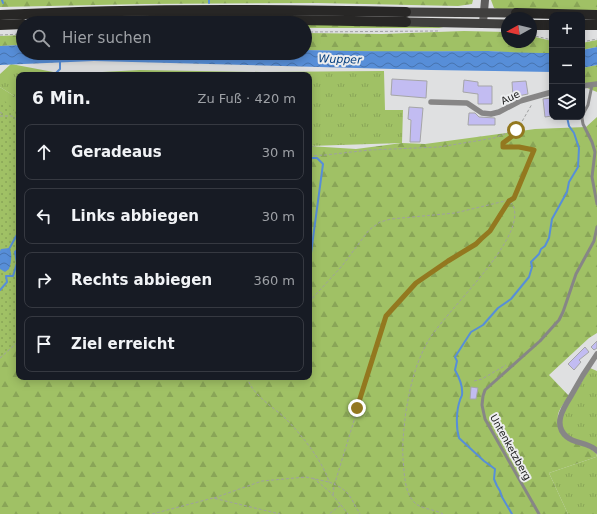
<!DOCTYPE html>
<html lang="de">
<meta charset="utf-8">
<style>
body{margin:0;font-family:"DejaVu Sans",sans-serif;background:#242831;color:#f1f3f6}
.controls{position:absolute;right:12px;top:12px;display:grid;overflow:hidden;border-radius:8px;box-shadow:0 2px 10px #0003}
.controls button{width:36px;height:36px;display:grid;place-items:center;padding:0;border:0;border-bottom:1px solid #363941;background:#171b24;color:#f1f3f6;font:20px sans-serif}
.compass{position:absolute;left:501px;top:12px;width:36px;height:36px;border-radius:50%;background:#171b24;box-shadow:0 2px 10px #0003;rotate:262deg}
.stop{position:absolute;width:12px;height:12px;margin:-9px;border:3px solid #93781f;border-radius:50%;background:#fff}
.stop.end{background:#93781f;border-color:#fff;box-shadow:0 1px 4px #0008}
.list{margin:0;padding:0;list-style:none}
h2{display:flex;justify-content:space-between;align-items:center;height:52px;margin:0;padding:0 16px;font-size:17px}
h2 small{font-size:13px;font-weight:400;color:#9ea1a6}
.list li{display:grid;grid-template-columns:26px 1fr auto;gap:12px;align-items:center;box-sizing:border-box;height:56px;margin:0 8px 8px;padding:0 8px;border:1px solid #363941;border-radius:8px}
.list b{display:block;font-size:15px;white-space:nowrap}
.list em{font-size:13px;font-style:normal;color:#9ea1a6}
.icon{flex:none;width:22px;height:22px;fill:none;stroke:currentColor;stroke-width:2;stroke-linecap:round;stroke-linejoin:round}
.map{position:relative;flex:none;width:597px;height:514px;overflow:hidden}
.search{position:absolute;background:#171b24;box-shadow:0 2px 10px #0003;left:16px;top:16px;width:296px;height:44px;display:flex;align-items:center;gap:10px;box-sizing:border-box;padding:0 14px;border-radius:22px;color:#9ea1a6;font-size:15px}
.panel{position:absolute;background:#171b24;box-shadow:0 2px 10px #0003;left:16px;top:72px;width:296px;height:308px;border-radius:8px}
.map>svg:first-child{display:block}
.grass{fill:url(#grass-tufts)}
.forest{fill:url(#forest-firs)}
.park{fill:url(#park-dots)}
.water{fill:url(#water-waves)}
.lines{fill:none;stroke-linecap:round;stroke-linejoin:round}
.stream{stroke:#578ed8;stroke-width:2}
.building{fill:#c2bcf2;stroke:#a5a5a7}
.path{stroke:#9fa0a1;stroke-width:1;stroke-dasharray:3 2;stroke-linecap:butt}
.lane{stroke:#878686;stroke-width:3}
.street{stroke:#878686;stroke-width:5.5}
.secondary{stroke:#5d5c5b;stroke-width:8}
.primary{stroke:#403f3e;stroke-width:9}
.highway{stroke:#282726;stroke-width:10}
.route{stroke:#93781f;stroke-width:5}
.labels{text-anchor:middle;stroke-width:4;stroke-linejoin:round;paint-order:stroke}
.street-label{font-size:10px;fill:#151616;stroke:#ecedee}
.water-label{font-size:11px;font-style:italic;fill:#013c7e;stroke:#ecedee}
</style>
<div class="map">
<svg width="597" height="514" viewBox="0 0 597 514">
<defs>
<pattern id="grass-tufts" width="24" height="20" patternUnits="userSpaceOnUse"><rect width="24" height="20" fill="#a0c165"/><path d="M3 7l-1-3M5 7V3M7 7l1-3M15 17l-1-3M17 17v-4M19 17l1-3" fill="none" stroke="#89a557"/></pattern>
<pattern id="forest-firs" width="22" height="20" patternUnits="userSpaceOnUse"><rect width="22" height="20" fill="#a0c165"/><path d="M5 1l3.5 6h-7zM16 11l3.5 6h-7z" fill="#89a557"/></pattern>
<pattern id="park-dots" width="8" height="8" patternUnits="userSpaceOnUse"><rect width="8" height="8" fill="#a0c165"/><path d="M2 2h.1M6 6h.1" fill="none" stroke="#89a557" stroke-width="1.8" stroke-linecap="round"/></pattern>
<pattern id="water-waves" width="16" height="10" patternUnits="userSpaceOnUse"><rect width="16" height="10" fill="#578ed8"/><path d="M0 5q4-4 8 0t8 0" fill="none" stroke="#4773ae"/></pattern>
</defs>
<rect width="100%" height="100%" fill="#dfe0e1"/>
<g class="grass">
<polygon points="11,64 64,74 140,70 262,72 384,71 385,110 403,110 402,143 309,146 309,75 19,75 19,99 0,87 0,74"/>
<path d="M 590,368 L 597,371 L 597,448 C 579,441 558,439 562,415 Z"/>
<polygon points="597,454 597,514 568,514 549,473 596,457"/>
</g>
<g class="forest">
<polygon points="0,0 473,0 472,4 458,6 318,3 145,4 0,7"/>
<polygon points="491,0 597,0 597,11 500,10 494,8"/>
<polygon points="305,24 448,26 439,28 305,28"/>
<polygon points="464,31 507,32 507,42 531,42 531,36 552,41 552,53 530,54 489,51 385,52 305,50 305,33 382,34"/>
<polygon points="23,35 23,45 0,46 0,36"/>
<polygon points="597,40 597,47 582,50 582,43"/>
<polygon points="597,65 597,92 582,86 582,68"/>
<path d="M 0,87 L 19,99 L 19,377 L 309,377 L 309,146 L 356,149 L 402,143 L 425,144 L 535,129 L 586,127 L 597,117 L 597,333 L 589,338 L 549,375 L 569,396 C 555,416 555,414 564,437 L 587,446 L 597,454 L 596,457 L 549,473 L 568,514 L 0,514 Z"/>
</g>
<polygon class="park" points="0,98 12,107 19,120 19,339 0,357"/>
<g class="water">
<path d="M 23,45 L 23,53 L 305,53 L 305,50 C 366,52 427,51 488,51 C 509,52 531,53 552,53 L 552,72 L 431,70 L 94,61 L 0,65 L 0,46 Z"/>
<polygon points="597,47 597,65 582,68 582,50"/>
<path d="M 9,248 C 13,254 11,263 9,269 L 5,272 L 0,269 L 0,251 L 1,249 Z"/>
</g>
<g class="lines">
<g class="stream">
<polyline points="2,0 3,3"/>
<polyline points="209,3 209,0"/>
<polyline points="56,75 56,73 60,69 60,60"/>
<polyline points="309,158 317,158 323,164 309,268"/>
<polyline points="8,251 19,231"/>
<polyline points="0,290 7,282 6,276 13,276 17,263 15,252 19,248"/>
<path d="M 512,514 L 502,497 L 500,491 L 497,486 L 494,479 L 495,469 L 484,461 L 459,438 C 456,428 456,411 460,400 C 460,399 462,396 462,395 C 463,387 459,377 455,370 L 457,361 L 455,357 L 471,332 L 483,325 L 498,308 L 511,299 L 529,277 L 532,267 L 531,262 L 539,254 L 541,249 L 545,246 L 549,238 L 552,219 L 567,192 L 569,182 L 578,167 L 579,148 L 574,133 L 569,126 L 567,117"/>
</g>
</g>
<g class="building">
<polygon points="392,79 427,81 426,98 391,95"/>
<polygon points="464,80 478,82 478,86 492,86 492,104 478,104 478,94 463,92"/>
<polygon points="526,81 528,94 513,97 512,82"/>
<polygon points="552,98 552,116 545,117 543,99"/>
<polygon points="409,107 423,108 420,142 410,142 411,120 408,119"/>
<polygon points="469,113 475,113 479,117 495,118 495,125 468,125"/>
<polygon points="597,341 597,348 594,350 591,347"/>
<polygon points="585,347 589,352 579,360 581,362 574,370 568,364"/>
<polygon points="471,387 478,388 476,399 470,399"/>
</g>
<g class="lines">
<g class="path">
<polyline points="305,32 440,31"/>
<polyline points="0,35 23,34"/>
<polyline points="531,35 552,40"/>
<polyline points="582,42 597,39"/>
<polyline points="0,112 4,115"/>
<polyline points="0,116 12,116 19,122"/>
<polyline points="309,156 325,155 370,150 439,147 494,138 512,131 520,125 532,104"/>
<path d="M 309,302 L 342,266 L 369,230 L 380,222 L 391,219 L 455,213 L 505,201 L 509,201 C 511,203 513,205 514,208 C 524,242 443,313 427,343 C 414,367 409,391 405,418 C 404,431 402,444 403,457 C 404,470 404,490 413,501 C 419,509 434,509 443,514"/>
<polyline points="0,358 19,341"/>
<path d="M 247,377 C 252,395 272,406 285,418 C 300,433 323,461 329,482 C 351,491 349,496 360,514"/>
<polyline points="474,381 482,379 506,365"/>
<polyline points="313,478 330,492 341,505 329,514"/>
<polyline points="333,495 334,486 386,316 416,283 448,261 476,244 481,239 490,231 509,201 514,198 534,150 519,147 503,147 503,143 514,135 517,128"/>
<polyline points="214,498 262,481 306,477 329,482"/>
<polyline points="341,505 348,514"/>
<polyline points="152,514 213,498 280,514"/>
</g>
<g class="lane">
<polyline points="592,85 588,105 583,114 582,118 583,124 592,142 595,152 592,177 597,204"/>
<polyline points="539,514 485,419 482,405 483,396 485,390 540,341 559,320 563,312 576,274 594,241 597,227"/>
</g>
<g class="street">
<polyline points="582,86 597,84"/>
<polyline points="431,102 467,103 482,113 491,114 499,112 520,101 552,92"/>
<path d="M 597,354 C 587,368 579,381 571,396 C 564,407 552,425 567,437 C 575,444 589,442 597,451"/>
</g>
<polyline class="secondary" points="483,23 485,0"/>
<g class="primary">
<polyline points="406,12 516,13"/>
<polyline points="406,22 507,24"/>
</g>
<g class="highway">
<polyline points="516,13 597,15"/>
<path d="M 0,15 C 135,8 271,9 406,12"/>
<path d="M 43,23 C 163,18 285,19 406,22"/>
<polyline points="0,25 23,24"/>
<polyline points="531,25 552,25"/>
<polyline points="582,25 597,25"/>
</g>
</g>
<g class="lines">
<polyline class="route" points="357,408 386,316 416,283 448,261 476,244 481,239 490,231 509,201 514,198 534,150 519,147 503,147 503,143 511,137 516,130"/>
</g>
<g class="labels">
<g class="street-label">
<text transform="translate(510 97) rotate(-26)" y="4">Aue</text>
<text transform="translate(511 447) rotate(61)" y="4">Untenketzberg</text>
</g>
<g class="water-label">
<text transform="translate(340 59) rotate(2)" y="4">Wupper</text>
</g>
</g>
</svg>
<div class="controls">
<button>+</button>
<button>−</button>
<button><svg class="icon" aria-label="layers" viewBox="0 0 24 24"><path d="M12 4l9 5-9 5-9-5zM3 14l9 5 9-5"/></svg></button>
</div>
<svg class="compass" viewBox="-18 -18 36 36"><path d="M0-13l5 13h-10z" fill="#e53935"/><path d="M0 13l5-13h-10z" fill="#9ea1a6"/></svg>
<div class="stop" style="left:516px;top:130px"></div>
<div class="stop end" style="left:357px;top:408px"></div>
<div class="search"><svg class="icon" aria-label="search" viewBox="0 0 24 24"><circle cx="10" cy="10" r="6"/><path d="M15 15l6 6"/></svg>Hier suchen</div>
<section class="panel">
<h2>6 Min.<small>Zu Fuß · 420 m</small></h2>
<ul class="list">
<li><svg class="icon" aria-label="ahead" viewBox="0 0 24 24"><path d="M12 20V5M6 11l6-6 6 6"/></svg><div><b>Geradeaus</b></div><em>30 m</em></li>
<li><svg class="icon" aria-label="left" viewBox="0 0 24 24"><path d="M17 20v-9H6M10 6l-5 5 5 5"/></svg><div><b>Links abbiegen</b></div><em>30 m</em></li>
<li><svg class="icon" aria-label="right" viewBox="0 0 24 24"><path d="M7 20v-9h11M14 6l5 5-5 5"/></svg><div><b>Rechts abbiegen</b></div><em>360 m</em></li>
<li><svg class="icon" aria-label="arrive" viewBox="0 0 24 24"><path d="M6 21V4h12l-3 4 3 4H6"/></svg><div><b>Ziel erreicht</b></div></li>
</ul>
</section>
</div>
